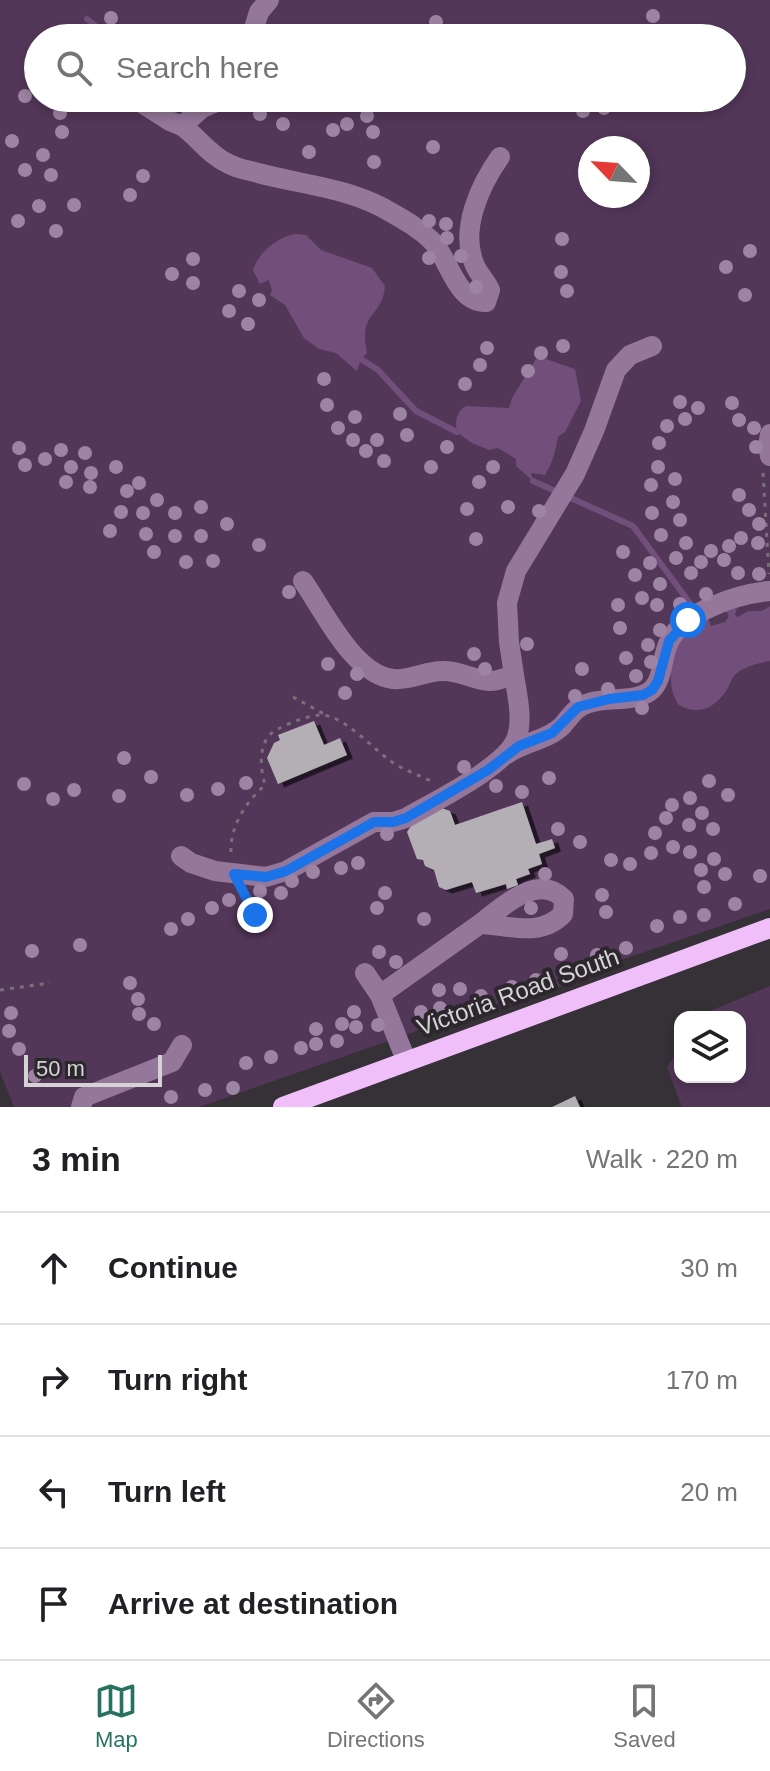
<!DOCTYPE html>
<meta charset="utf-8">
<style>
body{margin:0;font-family:Helvetica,sans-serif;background:#f6f6f6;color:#202124}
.controls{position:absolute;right:24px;bottom:24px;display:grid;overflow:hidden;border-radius:16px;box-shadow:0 4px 12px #0003}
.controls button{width:72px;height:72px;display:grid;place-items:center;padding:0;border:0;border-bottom:2px solid #e0e0e0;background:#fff;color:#202124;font:40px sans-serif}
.compass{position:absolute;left:578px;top:136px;width:72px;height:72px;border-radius:50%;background:#fff;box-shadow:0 4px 12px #0003;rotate:295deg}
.scale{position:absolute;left:24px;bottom:20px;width:138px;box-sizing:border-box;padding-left:8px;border:4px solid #d6d3d7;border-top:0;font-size:22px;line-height:28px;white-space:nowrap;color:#d6d3d7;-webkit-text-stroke:6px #2c272c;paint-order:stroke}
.stop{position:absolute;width:24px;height:24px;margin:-18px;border:6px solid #1a73e8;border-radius:50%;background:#fff}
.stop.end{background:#1a73e8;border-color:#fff;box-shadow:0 2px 8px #0008}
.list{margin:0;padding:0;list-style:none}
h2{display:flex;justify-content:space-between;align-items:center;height:104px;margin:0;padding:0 32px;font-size:34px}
h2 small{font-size:26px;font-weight:400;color:#757577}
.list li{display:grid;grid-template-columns:52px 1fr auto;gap:24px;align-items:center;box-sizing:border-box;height:112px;padding:0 32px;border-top:2px solid #e0e0e0}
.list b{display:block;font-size:30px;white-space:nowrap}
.list em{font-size:26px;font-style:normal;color:#757577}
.icon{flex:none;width:44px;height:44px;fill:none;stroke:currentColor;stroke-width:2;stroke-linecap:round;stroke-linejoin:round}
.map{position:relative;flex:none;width:770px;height:1107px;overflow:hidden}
.search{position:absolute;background:#fff;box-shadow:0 4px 12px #0003;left:24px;right:24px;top:24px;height:88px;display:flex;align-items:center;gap:20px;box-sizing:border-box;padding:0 28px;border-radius:44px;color:#757577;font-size:30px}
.sheet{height:552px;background:#fff}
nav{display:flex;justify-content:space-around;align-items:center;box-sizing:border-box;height:112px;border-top:2px solid #e0e0e0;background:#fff;font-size:22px;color:#757577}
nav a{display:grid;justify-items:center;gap:4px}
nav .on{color:#277260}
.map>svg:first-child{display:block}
.green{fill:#533759;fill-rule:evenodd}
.water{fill:#724f7a}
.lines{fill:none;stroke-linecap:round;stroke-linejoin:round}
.stream{stroke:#724f7a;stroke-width:6}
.building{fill:#b4afb5;filter:url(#shadow)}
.path{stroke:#767277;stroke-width:3;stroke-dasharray:4 6;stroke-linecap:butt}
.minor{stroke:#95779b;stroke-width:20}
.major{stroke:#f0bffa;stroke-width:20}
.tree{fill:#9e84a4}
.route{stroke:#1a73e8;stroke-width:10}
.labels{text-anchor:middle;stroke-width:8;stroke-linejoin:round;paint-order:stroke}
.street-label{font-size:24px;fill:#d6d3d7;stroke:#2c272c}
</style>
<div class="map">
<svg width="770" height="1107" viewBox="0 0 770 1107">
<defs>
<filter id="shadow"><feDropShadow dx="6" dy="3.5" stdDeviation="0" flood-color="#0009"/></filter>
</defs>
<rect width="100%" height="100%" fill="#363137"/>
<g class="green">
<path d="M 0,0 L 770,0 L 770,909 L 595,969 L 596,974 L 429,1034 L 420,1030 L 199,1107 L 14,1107 L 0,1072 ZM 38,38 L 732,38 L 732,98 L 38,98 ZM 590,148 L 638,148 L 638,196 L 590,196 Z"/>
<polygon points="770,986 770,1107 682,1107 667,1067 680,1048 680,1077 740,1077 740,1017 701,1017 703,1014"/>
</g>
<g class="water">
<path d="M 295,234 L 306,235 L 321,250 L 372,268 L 385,286 C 382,319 358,310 367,353 L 361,359 L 357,371 L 336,353 L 319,349 L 304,338 L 285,305 L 270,295 L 272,290 L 269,280 L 260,284 L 253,270 C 259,252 276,238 295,234 Z"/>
<path d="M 543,358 L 575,369 L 581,401 L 565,432 L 558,437 C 555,452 553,462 545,475 L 531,473 L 533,481 L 516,466 L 516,459 L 498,448 L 489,450 L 472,443 L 457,432 C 455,421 456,412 466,406 L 509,408 L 512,398 L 536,359 Z"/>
<path d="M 770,606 L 770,661 C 759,663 741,667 734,676 C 731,679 730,684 728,688 C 717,706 700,717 679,705 C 665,687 670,649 687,633 C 693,628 701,622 708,617 L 711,626 L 725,622 L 729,616 L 726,611 L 737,608 L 735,615 L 737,617 L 749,611 L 762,611 Z"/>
</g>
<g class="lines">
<g class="stream">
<polyline points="87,19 105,33"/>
<polyline points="361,359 378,370 416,411 457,432"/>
<polyline points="533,481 633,526 692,606"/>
</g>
</g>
<g class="building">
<polygon points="314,721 324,745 340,738 347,755 278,784 267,758 274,743 280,740 278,735"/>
<polygon points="522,802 536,844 552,839 555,848 539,854 542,864 528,869 530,874 516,879 518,885 507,889 506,884 476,893 472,882 446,890 439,887 434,870 425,866 423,860 417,859 407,832 415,820 439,807 450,811 455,825"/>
<polygon points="575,1096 580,1107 552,1107"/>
</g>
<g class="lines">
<g class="path">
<polyline points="763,473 769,574"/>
<polyline points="293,697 324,714"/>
<path d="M 231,852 C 230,826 246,802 265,785 C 260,767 257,739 278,729 C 289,723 307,716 319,715 C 342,713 374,750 392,762 C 404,770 418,775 431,781"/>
<polyline points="244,893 255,915"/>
<polyline points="0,990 50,983"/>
</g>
<g class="minor">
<polyline points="251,38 259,12 269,0"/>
<polyline points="134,98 170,121 182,126 202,108 226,98"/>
<path d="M 182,126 C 198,137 210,156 229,164 C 238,169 248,170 258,173 C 303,185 352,188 392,213 C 406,221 420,229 432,241 C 449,258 456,303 486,302 L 490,290 C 486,280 477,273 474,263 C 460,229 480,185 500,157"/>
<polyline points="770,434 768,447 770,456"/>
<path d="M 303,581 C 324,611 353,674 393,679 C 410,681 425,671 442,671 C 459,670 473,680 490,681 C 498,681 507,677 514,675 L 509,642 L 507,603 L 516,571 L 575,474 L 594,431 L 616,370 L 630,355 L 652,346"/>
<path d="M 507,754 C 524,742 548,740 562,726 C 571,716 575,707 589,703 C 607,697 633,702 649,692 C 664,682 661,657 669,642 C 684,611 738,594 770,591"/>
<path d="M 181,856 L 191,863 L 215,871 L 266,877 L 286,871 L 374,822 L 393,822 L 406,818 C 433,802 508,766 517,737 C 523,718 517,694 514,675"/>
<polyline points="365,973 380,995 406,1060"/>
<path d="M 380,995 L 480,924 C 509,925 540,938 563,914 L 564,899 C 538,872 502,907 480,924"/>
<polyline points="81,1107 84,1097 172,1062 182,1045"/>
</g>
<polyline class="major" points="283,1107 770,928"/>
</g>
<g class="tree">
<circle cx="653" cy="16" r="7"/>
<circle cx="111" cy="18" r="7"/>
<circle cx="436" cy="22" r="7"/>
<circle cx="25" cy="96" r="7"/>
<circle cx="604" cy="108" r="7"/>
<circle cx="583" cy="111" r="7"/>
<circle cx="60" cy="113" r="7"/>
<circle cx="260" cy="114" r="7"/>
<circle cx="367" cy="116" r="7"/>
<circle cx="283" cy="124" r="7"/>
<circle cx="347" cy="124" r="7"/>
<circle cx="333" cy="130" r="7"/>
<circle cx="62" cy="132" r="7"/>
<circle cx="373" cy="132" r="7"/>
<circle cx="12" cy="141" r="7"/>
<circle cx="433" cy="147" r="7"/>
<circle cx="309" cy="152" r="7"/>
<circle cx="43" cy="155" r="7"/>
<circle cx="374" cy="162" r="7"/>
<circle cx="25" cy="170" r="7"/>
<circle cx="51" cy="175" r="7"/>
<circle cx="143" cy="176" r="7"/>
<circle cx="130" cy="195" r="7"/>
<circle cx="74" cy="205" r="7"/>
<circle cx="39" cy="206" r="7"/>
<circle cx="18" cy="221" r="7"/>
<circle cx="429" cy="221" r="7"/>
<circle cx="446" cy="224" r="7"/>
<circle cx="56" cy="231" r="7"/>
<circle cx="447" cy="238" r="7"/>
<circle cx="562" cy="239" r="7"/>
<circle cx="750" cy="251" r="7"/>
<circle cx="461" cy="256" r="7"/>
<circle cx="429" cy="258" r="7"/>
<circle cx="193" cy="259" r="7"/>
<circle cx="726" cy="267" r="7"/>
<circle cx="561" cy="272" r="7"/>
<circle cx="172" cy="274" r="7"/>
<circle cx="193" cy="283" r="7"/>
<circle cx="476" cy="287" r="7"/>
<circle cx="239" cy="291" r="7"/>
<circle cx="567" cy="291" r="7"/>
<circle cx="745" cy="295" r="7"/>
<circle cx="259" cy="300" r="7"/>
<circle cx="229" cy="311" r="7"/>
<circle cx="248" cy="324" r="7"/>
<circle cx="563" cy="346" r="7"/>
<circle cx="487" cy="348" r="7"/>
<circle cx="541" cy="353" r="7"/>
<circle cx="480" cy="365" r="7"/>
<circle cx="528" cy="371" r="7"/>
<circle cx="324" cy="379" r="7"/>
<circle cx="465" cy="384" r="7"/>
<circle cx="680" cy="402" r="7"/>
<circle cx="732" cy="403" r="7"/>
<circle cx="327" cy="405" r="7"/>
<circle cx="698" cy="408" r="7"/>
<circle cx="400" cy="414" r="7"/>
<circle cx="355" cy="417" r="7"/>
<circle cx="685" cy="419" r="7"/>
<circle cx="739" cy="420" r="7"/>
<circle cx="667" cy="426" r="7"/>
<circle cx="338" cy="428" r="7"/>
<circle cx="754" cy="428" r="7"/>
<circle cx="407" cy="435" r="7"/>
<circle cx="353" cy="440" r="7"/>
<circle cx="377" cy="440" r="7"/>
<circle cx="659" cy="443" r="7"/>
<circle cx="447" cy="447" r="7"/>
<circle cx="756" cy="447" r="7"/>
<circle cx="19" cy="448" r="7"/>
<circle cx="61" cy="450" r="7"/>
<circle cx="366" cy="451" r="7"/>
<circle cx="85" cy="453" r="7"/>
<circle cx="45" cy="459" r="7"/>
<circle cx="384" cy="461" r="7"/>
<circle cx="25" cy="465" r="7"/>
<circle cx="71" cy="467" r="7"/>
<circle cx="116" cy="467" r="7"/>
<circle cx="431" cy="467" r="7"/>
<circle cx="493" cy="467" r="7"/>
<circle cx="658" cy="467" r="7"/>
<circle cx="91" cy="473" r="7"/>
<circle cx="675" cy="479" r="7"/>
<circle cx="66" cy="482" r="7"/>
<circle cx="479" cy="482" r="7"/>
<circle cx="139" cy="483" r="7"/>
<circle cx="651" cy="485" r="7"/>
<circle cx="90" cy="487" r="7"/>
<circle cx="127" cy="491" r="7"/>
<circle cx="739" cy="495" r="7"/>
<circle cx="157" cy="500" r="7"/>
<circle cx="673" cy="502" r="7"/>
<circle cx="201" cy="507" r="7"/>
<circle cx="508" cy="507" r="7"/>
<circle cx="467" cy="509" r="7"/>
<circle cx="749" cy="510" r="7"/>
<circle cx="539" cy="511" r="7"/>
<circle cx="121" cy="512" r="7"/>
<circle cx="143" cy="513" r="7"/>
<circle cx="175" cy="513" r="7"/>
<circle cx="652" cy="513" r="7"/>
<circle cx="680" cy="520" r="7"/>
<circle cx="227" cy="524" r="7"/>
<circle cx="759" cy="524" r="7"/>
<circle cx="110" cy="531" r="7"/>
<circle cx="146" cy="534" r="7"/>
<circle cx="661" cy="535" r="7"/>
<circle cx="175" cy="536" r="7"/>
<circle cx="201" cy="536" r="7"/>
<circle cx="741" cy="538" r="7"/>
<circle cx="476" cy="539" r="7"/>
<circle cx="686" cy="543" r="7"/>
<circle cx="758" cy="543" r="7"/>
<circle cx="259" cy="545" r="7"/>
<circle cx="729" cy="546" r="7"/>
<circle cx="711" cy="551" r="7"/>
<circle cx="154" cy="552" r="7"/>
<circle cx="623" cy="552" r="7"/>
<circle cx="676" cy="558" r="7"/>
<circle cx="724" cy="560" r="7"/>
<circle cx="213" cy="561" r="7"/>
<circle cx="186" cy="562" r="7"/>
<circle cx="701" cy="562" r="7"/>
<circle cx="650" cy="563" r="7"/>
<circle cx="691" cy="573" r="7"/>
<circle cx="738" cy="573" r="7"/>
<circle cx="759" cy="574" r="7"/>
<circle cx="635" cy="575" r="7"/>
<circle cx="660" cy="584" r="7"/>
<circle cx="289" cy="592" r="7"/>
<circle cx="706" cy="594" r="7"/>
<circle cx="642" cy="598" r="7"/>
<circle cx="680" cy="604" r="7"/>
<circle cx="618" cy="605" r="7"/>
<circle cx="657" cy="605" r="7"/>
<circle cx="620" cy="628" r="7"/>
<circle cx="660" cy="630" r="7"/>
<circle cx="527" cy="644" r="7"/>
<circle cx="648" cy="645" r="7"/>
<circle cx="474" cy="654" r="7"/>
<circle cx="626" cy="658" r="7"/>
<circle cx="651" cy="662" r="7"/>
<circle cx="328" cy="664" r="7"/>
<circle cx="485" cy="669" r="7"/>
<circle cx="582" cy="669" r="7"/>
<circle cx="357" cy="674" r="7"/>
<circle cx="636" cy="676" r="7"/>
<circle cx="608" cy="689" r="7"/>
<circle cx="345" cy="693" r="7"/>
<circle cx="575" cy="696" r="7"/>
<circle cx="642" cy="708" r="7"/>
<circle cx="124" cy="758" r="7"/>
<circle cx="464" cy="767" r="7"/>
<circle cx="151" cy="777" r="7"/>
<circle cx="549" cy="778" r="7"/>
<circle cx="709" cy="781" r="7"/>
<circle cx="246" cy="783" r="7"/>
<circle cx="24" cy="784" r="7"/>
<circle cx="496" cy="786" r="7"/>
<circle cx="218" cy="789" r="7"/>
<circle cx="74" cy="790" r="7"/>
<circle cx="522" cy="792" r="7"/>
<circle cx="187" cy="795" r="7"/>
<circle cx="728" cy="795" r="7"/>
<circle cx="119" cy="796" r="7"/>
<circle cx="690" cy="798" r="7"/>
<circle cx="53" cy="799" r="7"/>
<circle cx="672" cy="805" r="7"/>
<circle cx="702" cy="813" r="7"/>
<circle cx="666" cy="818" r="7"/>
<circle cx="689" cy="825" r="7"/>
<circle cx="558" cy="829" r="7"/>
<circle cx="713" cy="829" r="7"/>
<circle cx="655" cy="833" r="7"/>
<circle cx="387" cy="834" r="7"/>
<circle cx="580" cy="842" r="7"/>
<circle cx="673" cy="847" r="7"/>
<circle cx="690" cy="852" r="7"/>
<circle cx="651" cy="853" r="7"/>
<circle cx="714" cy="859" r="7"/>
<circle cx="611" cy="860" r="7"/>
<circle cx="358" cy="863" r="7"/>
<circle cx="630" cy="864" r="7"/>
<circle cx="341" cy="868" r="7"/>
<circle cx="701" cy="870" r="7"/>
<circle cx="313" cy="872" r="7"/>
<circle cx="545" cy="874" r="7"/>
<circle cx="725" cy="874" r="7"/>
<circle cx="760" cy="876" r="7"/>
<circle cx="292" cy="881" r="7"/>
<circle cx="704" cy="887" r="7"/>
<circle cx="260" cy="891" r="7"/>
<circle cx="281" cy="893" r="7"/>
<circle cx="385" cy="893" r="7"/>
<circle cx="602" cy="895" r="7"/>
<circle cx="229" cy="900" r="7"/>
<circle cx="735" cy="904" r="7"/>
<circle cx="212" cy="908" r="7"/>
<circle cx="377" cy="908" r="7"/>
<circle cx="531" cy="908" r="7"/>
<circle cx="606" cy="912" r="7"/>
<circle cx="704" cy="915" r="7"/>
<circle cx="680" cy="917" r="7"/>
<circle cx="188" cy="919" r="7"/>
<circle cx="424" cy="919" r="7"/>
<circle cx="657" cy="926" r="7"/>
<circle cx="171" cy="929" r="7"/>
<circle cx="80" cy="945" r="7"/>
<circle cx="626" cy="948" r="7"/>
<circle cx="32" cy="951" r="7"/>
<circle cx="379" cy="952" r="7"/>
<circle cx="561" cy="954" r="7"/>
<circle cx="597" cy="955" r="7"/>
<circle cx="396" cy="962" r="7"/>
<circle cx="536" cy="980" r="7"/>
<circle cx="130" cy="983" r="7"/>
<circle cx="512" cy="987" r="7"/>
<circle cx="460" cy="989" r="7"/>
<circle cx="439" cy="990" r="7"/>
<circle cx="481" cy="996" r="7"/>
<circle cx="138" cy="999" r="7"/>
<circle cx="440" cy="1008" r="7"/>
<circle cx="354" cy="1012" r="7"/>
<circle cx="421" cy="1012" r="7"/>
<circle cx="11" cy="1013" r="7"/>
<circle cx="139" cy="1014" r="7"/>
<circle cx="154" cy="1024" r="7"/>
<circle cx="342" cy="1024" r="7"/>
<circle cx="378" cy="1025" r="7"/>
<circle cx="356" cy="1027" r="7"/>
<circle cx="316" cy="1029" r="7"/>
<circle cx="9" cy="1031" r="7"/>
<circle cx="337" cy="1041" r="7"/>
<circle cx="316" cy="1044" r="7"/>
<circle cx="301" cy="1048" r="7"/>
<circle cx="19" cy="1049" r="7"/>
<circle cx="271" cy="1057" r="7"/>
<circle cx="246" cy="1063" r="7"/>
<circle cx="35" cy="1076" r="7"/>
<circle cx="233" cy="1088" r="7"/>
<circle cx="205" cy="1090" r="7"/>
<circle cx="171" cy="1097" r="7"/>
</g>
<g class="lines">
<polyline class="route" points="255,915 234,874 266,877 286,871 374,822 393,822 406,818 488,770 519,746 552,733 578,707 609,699 643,695 652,690 658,681 669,641 688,620"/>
</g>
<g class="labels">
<g class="street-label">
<text transform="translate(518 992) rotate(-20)" y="8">Victoria Road South</text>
</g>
</g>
</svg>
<div class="controls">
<button><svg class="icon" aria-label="layers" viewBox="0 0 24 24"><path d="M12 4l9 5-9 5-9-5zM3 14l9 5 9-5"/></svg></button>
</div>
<svg class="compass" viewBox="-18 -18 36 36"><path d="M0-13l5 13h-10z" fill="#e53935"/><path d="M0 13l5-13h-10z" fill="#757577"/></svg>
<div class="scale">50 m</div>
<div class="stop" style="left:688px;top:620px"></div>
<div class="stop end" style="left:255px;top:915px"></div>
<div class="search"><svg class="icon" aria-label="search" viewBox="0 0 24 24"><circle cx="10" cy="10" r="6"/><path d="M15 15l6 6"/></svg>Search here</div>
</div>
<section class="sheet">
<h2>3 min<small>Walk · 220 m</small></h2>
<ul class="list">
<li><svg class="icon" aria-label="ahead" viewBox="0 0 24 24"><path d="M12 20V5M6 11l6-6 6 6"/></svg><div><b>Continue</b></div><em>30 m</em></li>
<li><svg class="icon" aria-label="right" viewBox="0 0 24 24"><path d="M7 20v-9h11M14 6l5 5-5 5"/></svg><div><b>Turn right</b></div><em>170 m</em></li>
<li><svg class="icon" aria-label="left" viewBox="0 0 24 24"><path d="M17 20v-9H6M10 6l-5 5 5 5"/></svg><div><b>Turn left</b></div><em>20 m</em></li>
<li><svg class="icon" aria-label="arrive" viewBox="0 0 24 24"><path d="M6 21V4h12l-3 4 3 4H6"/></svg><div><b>Arrive at destination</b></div></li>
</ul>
</section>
<nav>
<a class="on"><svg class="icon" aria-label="map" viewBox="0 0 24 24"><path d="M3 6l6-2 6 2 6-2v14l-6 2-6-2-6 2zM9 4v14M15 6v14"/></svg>Map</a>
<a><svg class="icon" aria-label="directions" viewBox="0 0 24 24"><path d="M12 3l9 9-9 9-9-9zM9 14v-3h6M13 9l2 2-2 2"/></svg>Directions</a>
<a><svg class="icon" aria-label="saved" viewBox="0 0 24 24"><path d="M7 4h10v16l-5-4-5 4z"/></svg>Saved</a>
</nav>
